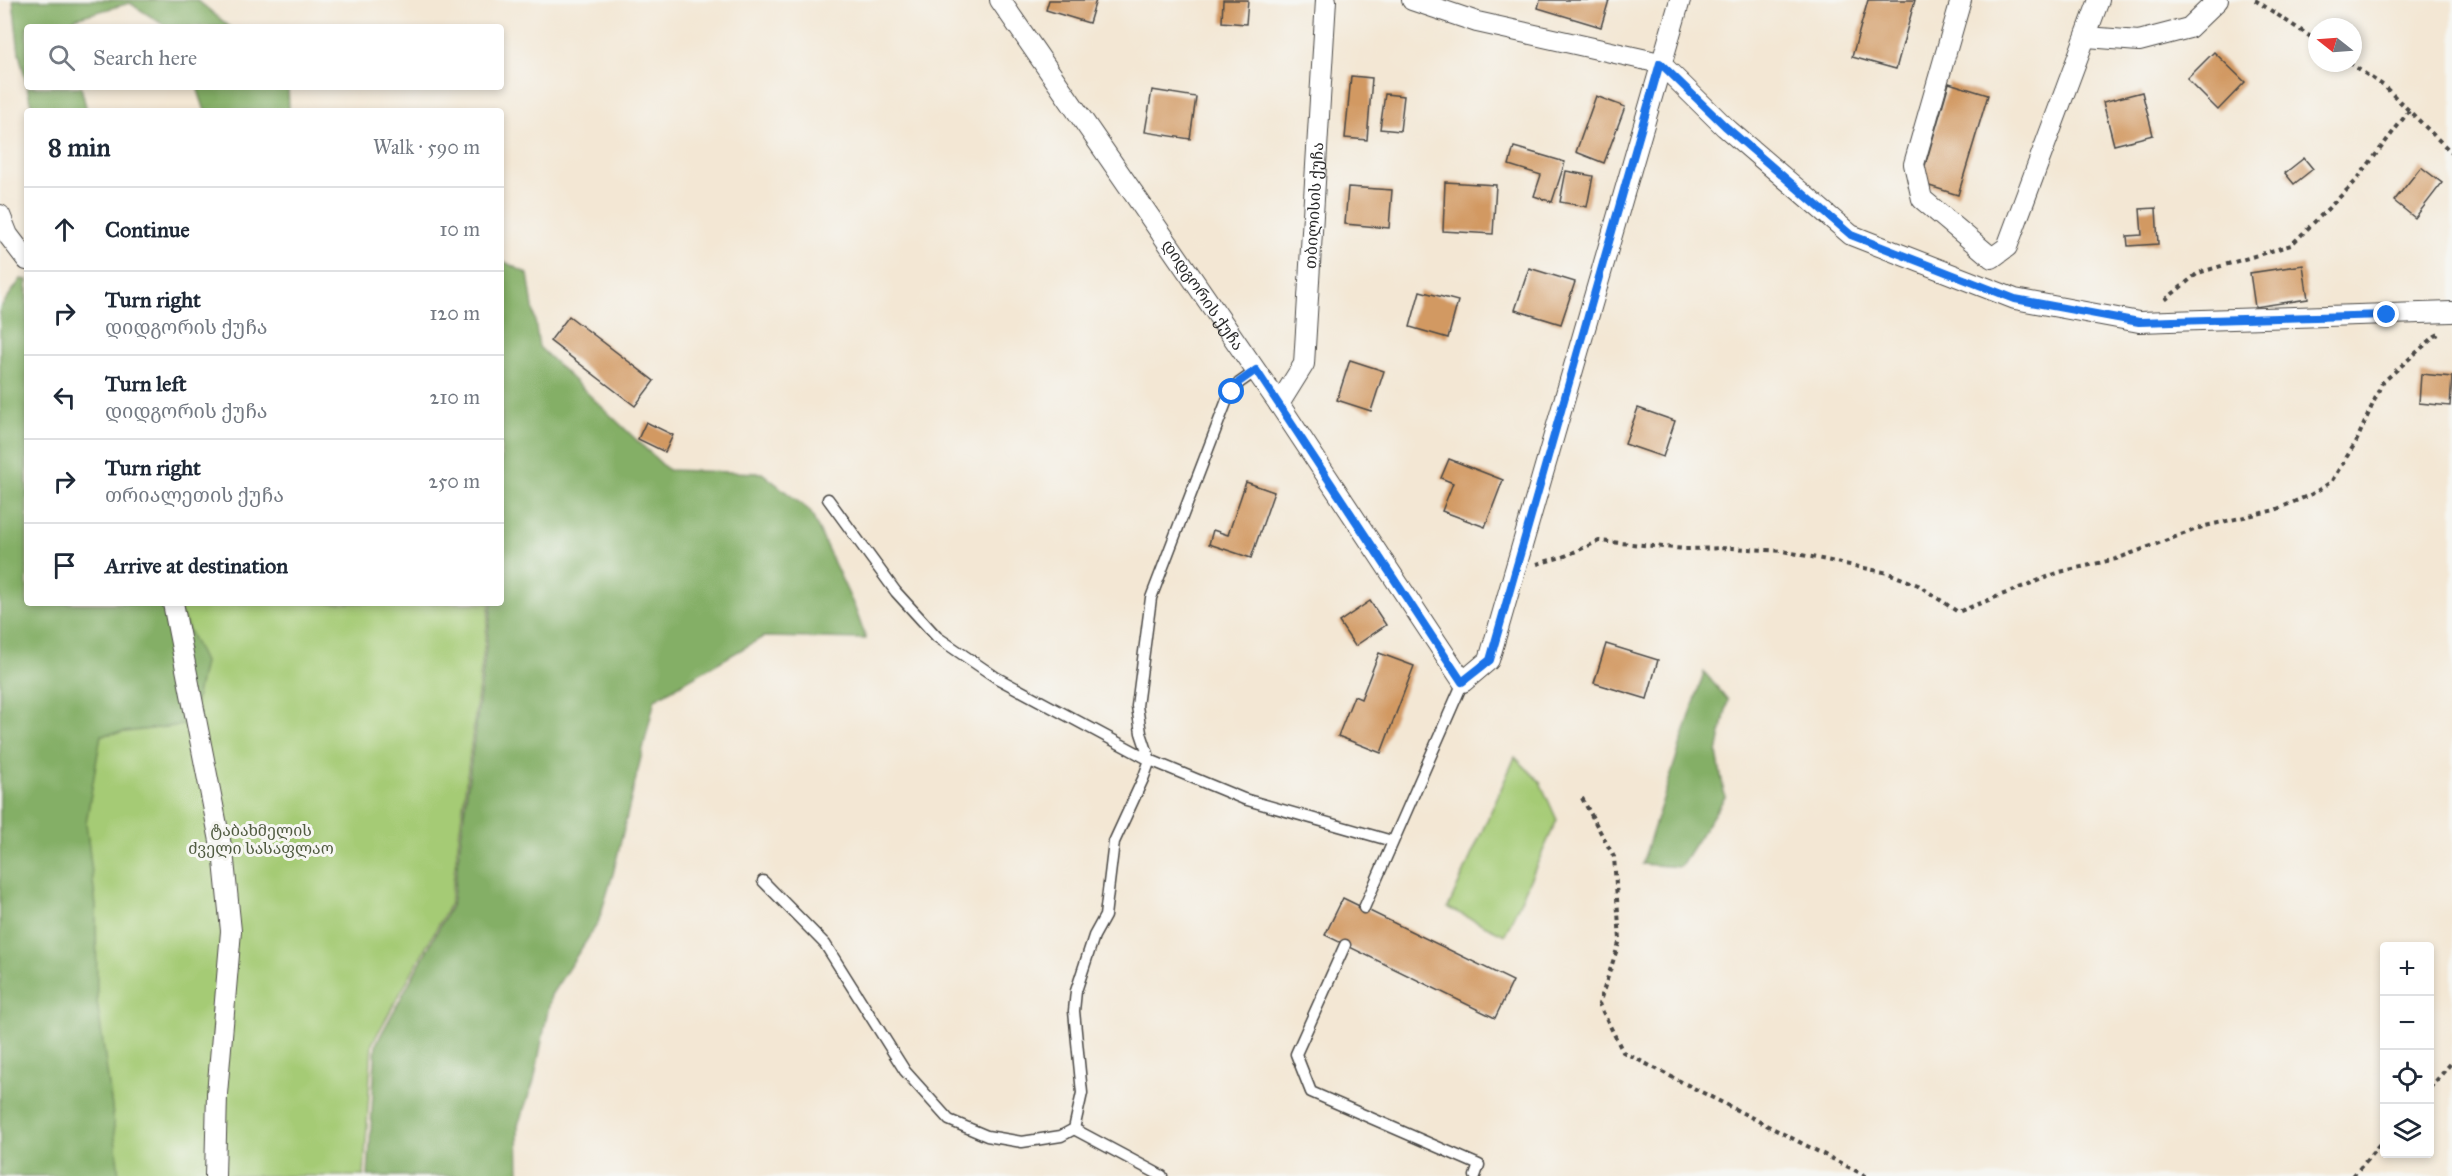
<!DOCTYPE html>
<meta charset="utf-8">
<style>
body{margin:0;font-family:"IM FELL Great Primer","Noto Serif Georgian",serif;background:#f2f2f3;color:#1f2937}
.controls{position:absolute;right:18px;bottom:18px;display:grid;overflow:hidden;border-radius:6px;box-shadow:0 3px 9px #0003}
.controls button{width:54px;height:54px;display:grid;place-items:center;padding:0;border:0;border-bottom:2px solid #e0e1e3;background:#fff;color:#1f2937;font:30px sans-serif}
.compass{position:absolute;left:2308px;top:18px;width:54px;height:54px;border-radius:50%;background:#fff;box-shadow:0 3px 9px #0003;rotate:287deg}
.stop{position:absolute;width:18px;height:18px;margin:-14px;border:4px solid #1a73e8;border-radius:50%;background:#fff}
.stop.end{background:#1a73e8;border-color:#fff;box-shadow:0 2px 6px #0008}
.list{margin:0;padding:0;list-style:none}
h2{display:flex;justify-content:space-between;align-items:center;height:78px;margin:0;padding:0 24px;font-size:26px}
h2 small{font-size:20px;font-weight:400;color:#747a83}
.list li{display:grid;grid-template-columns:39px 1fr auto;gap:18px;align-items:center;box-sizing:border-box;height:84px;padding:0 24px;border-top:2px solid #e0e1e3}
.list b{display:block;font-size:22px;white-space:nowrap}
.list p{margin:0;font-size:20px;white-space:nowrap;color:#747a83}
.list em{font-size:20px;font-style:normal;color:#747a83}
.icon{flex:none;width:33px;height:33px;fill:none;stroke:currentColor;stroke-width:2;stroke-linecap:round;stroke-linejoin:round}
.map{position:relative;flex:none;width:2452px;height:1176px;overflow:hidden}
.search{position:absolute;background:#fff;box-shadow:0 3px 9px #0003;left:24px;top:24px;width:480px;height:66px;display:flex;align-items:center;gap:15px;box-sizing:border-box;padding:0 21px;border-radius:6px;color:#747a83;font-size:22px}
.panel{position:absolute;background:#fff;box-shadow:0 3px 9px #0003;left:24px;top:108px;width:480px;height:498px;border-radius:6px}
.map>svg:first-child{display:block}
.green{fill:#a5cb75;stroke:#687b50;stroke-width:1.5}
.forest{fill:#84af66;stroke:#586d48;stroke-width:1.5}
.building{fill:#d29962}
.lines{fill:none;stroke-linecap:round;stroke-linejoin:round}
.service-casing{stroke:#494744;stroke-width:13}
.minor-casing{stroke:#494744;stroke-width:22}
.path{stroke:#494744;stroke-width:4;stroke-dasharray:4.5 4.5;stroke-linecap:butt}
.service{stroke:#fff;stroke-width:10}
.minor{stroke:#fff;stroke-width:20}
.route{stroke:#1a73e8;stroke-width:8}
.labels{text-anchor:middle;stroke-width:6;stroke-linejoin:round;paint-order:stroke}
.street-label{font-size:16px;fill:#2b2b2b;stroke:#f6f6f2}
.park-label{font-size:16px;fill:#505b41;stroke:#f6f6f2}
</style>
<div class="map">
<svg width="2452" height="1176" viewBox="0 0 2452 1176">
<rect width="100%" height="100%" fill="#f6f6f2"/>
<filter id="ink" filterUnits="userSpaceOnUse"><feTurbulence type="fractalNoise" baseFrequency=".0167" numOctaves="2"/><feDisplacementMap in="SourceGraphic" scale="12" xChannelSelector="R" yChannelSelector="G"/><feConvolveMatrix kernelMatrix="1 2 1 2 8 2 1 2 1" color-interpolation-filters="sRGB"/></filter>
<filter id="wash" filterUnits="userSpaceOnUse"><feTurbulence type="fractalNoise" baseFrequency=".008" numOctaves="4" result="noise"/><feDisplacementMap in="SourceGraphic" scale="24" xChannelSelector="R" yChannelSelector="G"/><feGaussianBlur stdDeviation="1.35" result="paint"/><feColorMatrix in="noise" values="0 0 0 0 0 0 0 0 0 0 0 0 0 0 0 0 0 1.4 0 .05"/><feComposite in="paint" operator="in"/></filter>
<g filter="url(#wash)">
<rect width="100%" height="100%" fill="#f3e7d4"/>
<g class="green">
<polygon points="136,603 490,603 450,904 372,1044 364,1176 64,1176 51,842"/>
<polygon points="1515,757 1540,782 1557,820 1505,935 1448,908"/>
</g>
<g class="forest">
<polygon points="13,0 197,0 230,27 167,27 130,3 75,18 75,27 27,27 27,86 19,53"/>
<polygon points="27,87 81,87 87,111 33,111"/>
<polygon points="197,87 288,87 289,111 205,111"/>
<polygon points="501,260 528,274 539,347 668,470 762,473 810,511 855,608 866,639 763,637 655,699 613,874 598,923 551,995 534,1081 518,1125 519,1176 368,1176 376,1044 452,904 492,603 501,603"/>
<polygon points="21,279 27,280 27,603 176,603 204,662 191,724 101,735 86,823 96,906 97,1001 112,1107 119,1176 0,1176 0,308"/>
<polygon points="1704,672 1728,700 1717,753 1725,797 1680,867 1642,864"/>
</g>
<g id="blocks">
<g class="building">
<polygon points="1049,0 1096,0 1089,23 1046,10"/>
<polygon points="1223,0 1248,0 1246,24 1222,22"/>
<polygon points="1540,0 1609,0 1601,27 1538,8"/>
<polygon points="1868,0 1915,0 1896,69 1852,57"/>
<polygon points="2214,52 2245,82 2218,110 2187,79"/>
<polygon points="1351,76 1372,78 1367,140 1345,138"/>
<polygon points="1949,83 1988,95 1958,195 1920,183"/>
<polygon points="1152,90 1196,97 1190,139 1145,132"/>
<polygon points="2142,92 2153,135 2114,145 2103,102"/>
<polygon points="1385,94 1404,96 1400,131 1380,129"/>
<polygon points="1596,96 1625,107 1604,163 1576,152"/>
<polygon points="1514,147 1565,162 1552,202 1534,196 1541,175 1509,165"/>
<polygon points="2304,158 2313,169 2294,184 2285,173"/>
<polygon points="2421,167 2442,183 2415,218 2394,201"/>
<polygon points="1566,171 1593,176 1587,207 1560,202"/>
<polygon points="1445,182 1496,185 1493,234 1443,231"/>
<polygon points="1348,187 1392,190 1389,228 1345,224"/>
<polygon points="2156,208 2158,244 2128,246 2127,236 2142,235 2140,209"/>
<polygon points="2303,265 2308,299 2255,307 2250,273"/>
<polygon points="1529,268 1575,282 1561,324 1515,310"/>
<polygon points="1420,291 1458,301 1448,338 1410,327"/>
<polygon points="569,316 654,381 635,406 550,341"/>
<polygon points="1350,360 1384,371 1371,411 1337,400"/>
<polygon points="2421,374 2452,377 2450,406 2419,403"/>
<polygon points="1638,408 1675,421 1663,457 1625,444"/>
<polygon points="646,422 673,435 665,452 638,439"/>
<polygon points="1449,459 1503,480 1485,527 1442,511 1453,483 1441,478"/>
<polygon points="1246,482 1274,492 1251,558 1209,544 1213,530 1228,535"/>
<polygon points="1370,601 1386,625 1355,646 1339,622"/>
<polygon points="1606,644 1658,660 1647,699 1594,683"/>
<polygon points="1379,653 1414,666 1381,753 1338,736 1354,696 1361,699"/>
<polygon points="1343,898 1513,981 1495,1018 1325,935"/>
</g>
</g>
</g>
<g filter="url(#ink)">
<use href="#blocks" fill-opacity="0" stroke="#494744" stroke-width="1.5"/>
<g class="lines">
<defs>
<g id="service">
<polyline points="828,499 896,592 937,637 997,678 1150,760 1244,799 1392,841"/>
<polyline points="763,881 825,944 905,1071 949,1120 987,1136 1022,1142 1061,1136 1074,1129 1082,1093 1074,1011 1076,991 1094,936 1105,916 1114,842 1143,779 1150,760 1141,733 1137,706 1151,598 1227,400 1239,383 1256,371"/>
<polyline points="1364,908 1463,682"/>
<polyline points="1345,945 1296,1054 1311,1092 1479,1165 1475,1176"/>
<polyline points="1074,1129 1162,1176"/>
</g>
<g id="minor">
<path id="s1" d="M 1000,0 L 1279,404 L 1463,682 L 1489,660 L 1680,0"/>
<polyline points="1412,0 1477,22 1660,63 1725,127 1851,235 2015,299 2139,322 2452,312"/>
<polyline points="1961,0 1914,164 1922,199 1992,258 2007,247 2099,0"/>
<polyline points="2087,37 2139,41 2189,28 2218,0"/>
<polyline points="0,215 8,235 27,260"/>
<path id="s2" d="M 1279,404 L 1304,364 L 1326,0"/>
<polyline points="173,603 224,861 231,931 217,1094 215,1176"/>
</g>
</defs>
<use href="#service" class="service-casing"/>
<use href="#minor" class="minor-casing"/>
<g class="path">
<polyline points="2255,0 2317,41"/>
<polyline points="2349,63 2384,86 2452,153"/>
<polyline points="2165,300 2198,273 2291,245 2355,182 2409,111"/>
<polyline points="1537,564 1565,556 1599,541 1685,549 1732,548 1783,551 1888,573 1918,585 1958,612 2060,572 2116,559 2205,526 2275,510 2312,494 2331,482 2356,442 2382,383 2435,336 2441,333"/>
<polyline points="1582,798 1614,857 1620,940 1599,1004 1623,1052 1866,1176"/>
<polyline points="2430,1088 2452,1062"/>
<polyline points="2353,1176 2384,1140"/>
</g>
<use href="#service" class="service"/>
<use href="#minor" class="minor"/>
</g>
</g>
<g class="lines" filter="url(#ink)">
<polyline class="route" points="1232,392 1239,382 1256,370 1462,682 1490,660 1660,63 1725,126 1851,235 2015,299 2139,322 2387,315"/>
</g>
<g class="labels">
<g class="street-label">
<text dy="6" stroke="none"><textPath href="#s2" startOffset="206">თბილისის ქუჩა</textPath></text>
<text dy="6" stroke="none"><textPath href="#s1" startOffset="358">დიდგორის ქუჩა</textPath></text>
</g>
<g class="park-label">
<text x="261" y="836">ტაბახმელის<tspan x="261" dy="18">ძველი სასაფლაო</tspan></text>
</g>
</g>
</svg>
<div class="controls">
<button>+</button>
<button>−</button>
<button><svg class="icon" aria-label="locate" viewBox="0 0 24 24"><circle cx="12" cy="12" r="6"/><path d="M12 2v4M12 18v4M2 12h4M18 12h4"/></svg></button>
<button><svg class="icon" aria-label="layers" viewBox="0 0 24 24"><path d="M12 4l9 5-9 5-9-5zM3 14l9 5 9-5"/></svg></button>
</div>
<svg class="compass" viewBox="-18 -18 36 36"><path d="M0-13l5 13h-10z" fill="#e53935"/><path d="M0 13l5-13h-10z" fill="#747a83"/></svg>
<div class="stop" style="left:1232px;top:392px"></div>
<div class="stop end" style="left:2387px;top:315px"></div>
<div class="search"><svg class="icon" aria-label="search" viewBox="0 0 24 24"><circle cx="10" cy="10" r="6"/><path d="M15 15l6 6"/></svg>Search here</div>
<section class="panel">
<h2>8 min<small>Walk · 590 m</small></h2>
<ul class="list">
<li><svg class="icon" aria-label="ahead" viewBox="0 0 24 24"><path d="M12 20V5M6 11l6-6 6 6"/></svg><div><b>Continue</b></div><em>10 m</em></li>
<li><svg class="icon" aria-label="right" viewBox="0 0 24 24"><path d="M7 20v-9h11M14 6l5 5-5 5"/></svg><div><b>Turn right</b><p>დიდგორის ქუჩა</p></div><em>120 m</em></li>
<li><svg class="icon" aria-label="left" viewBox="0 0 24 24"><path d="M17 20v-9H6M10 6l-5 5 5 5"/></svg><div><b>Turn left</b><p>დიდგორის ქუჩა</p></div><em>210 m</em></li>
<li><svg class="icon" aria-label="right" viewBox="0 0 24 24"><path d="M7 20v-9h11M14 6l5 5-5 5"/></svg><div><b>Turn right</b><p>თრიალეთის ქუჩა</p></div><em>250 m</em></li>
<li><svg class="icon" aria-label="arrive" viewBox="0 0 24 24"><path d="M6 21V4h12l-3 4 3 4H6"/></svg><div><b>Arrive at destination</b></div></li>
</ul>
</section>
</div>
